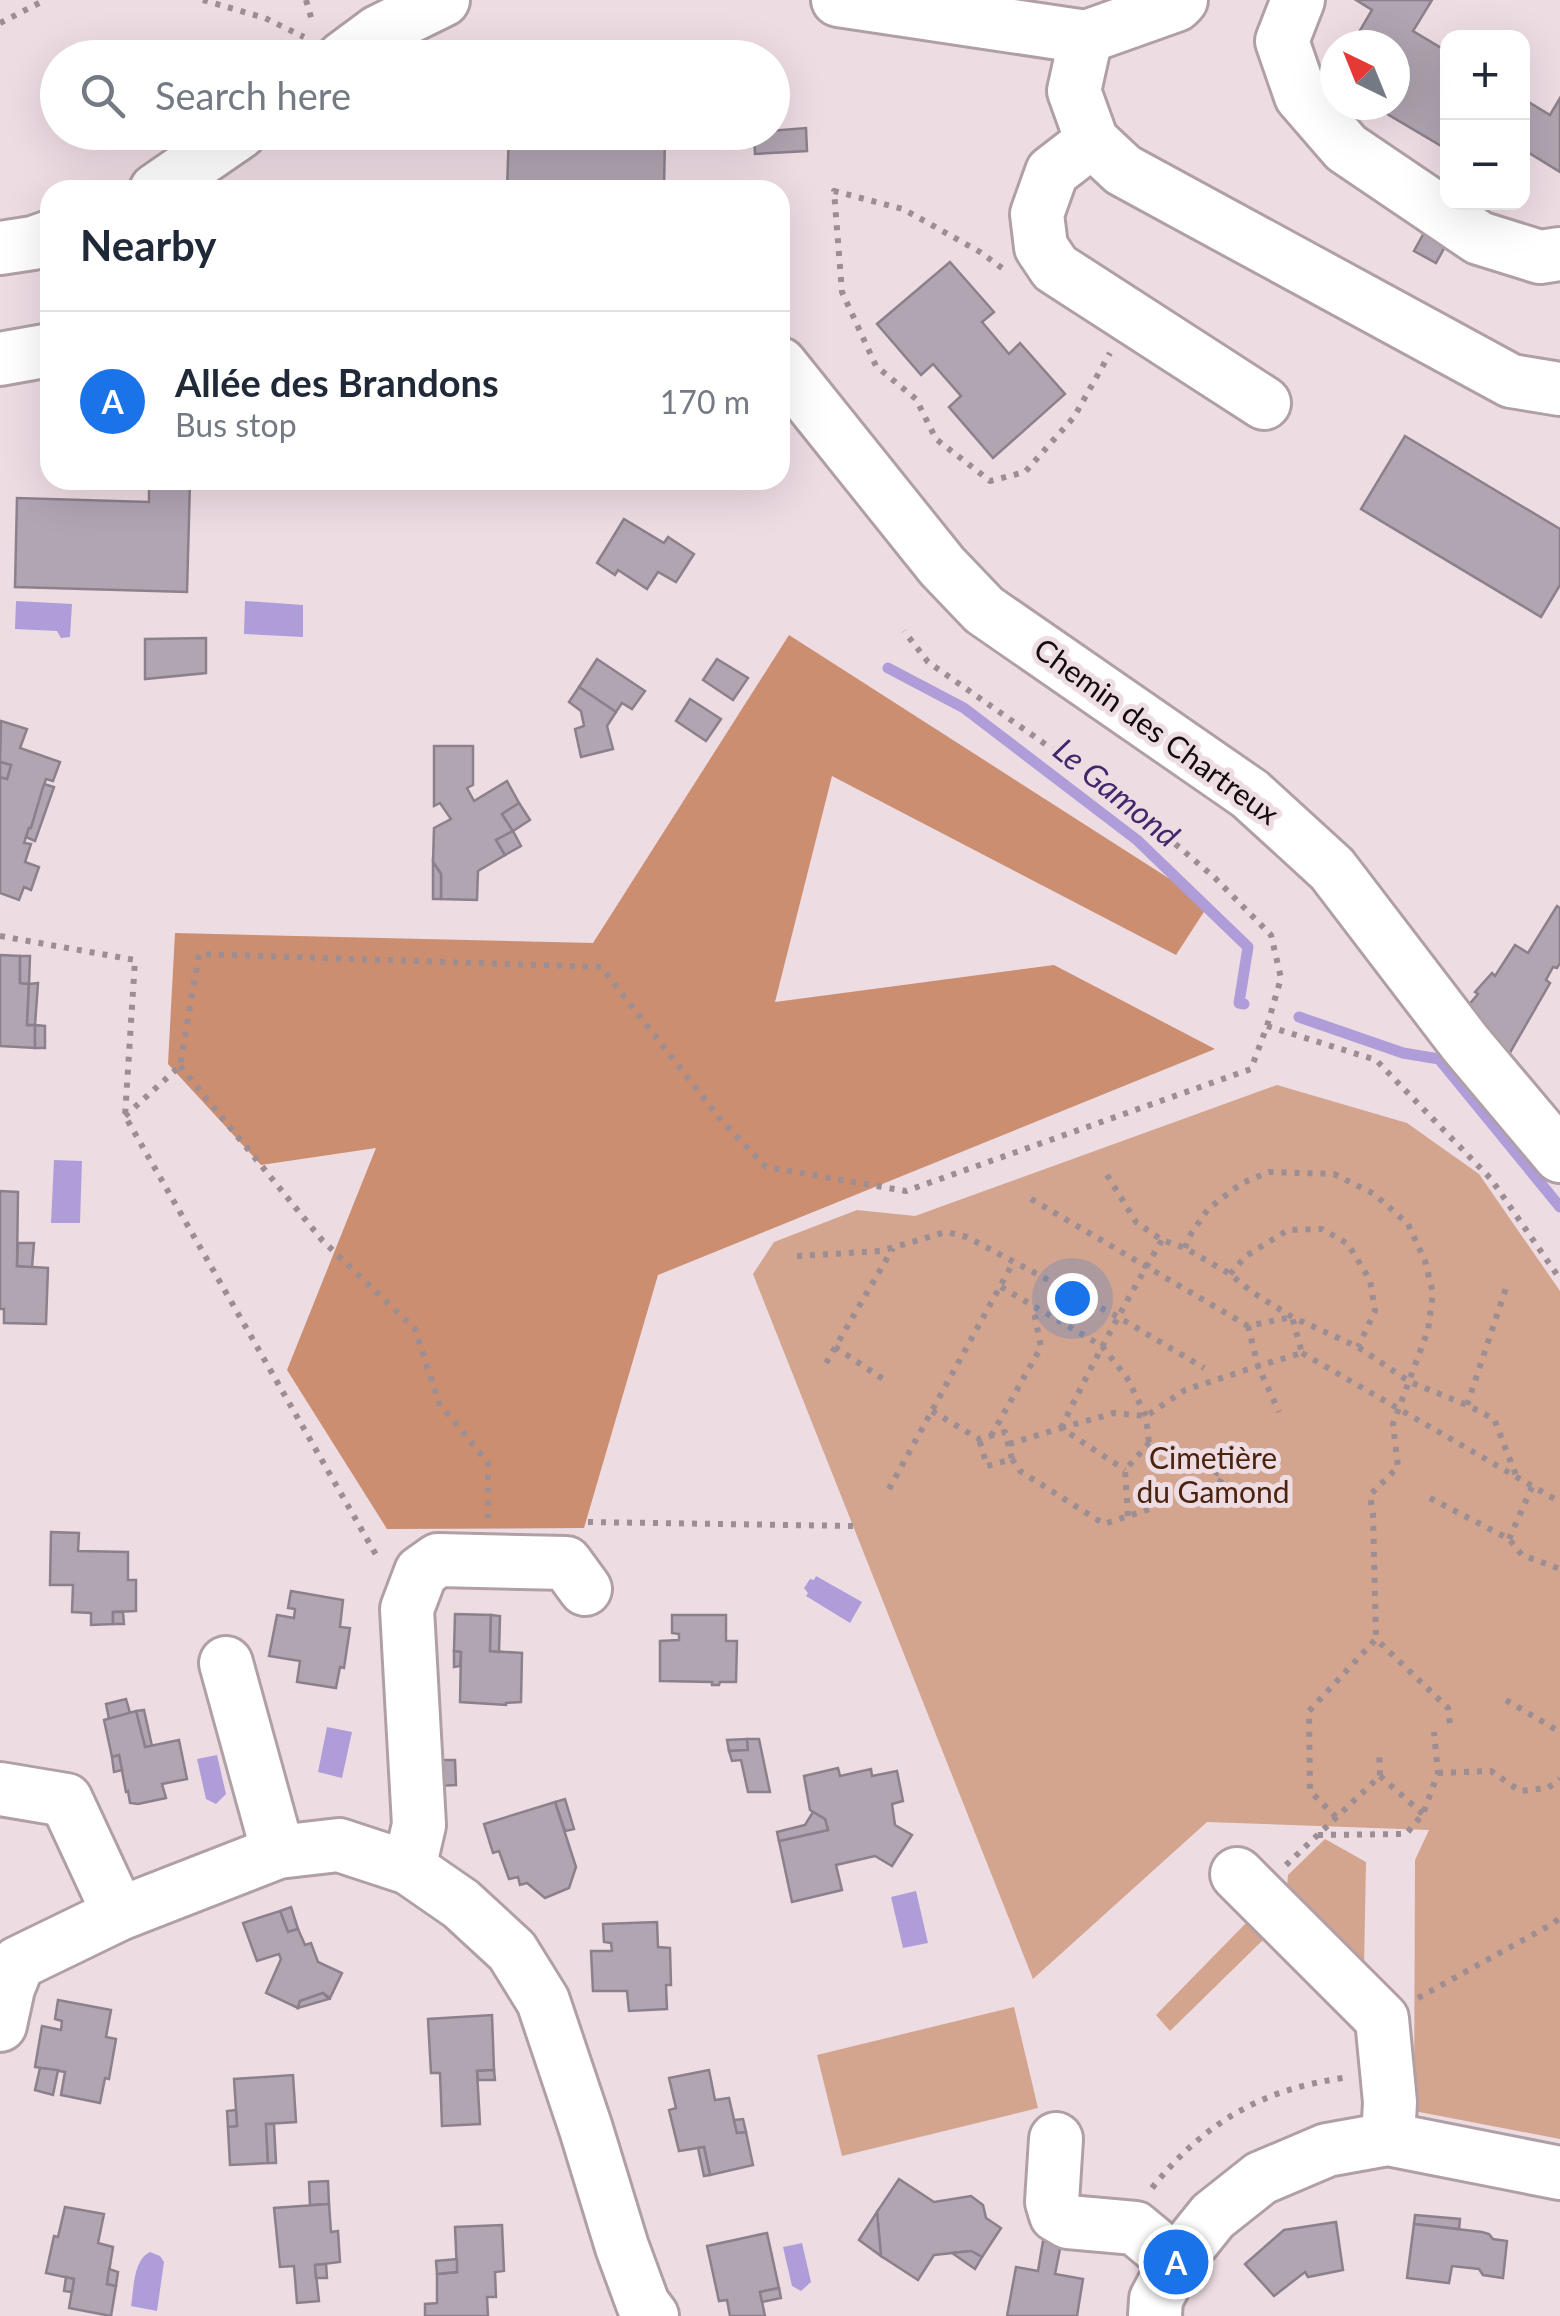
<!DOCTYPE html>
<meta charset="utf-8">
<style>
body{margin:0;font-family:Lato,sans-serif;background:#f6f6f7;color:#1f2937}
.controls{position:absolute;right:30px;top:30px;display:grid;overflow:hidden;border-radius:20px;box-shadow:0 10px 40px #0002}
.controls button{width:90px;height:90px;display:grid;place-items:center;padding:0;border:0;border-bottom:2px solid #e0e1e3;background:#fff;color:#1f2937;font:50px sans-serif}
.compass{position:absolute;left:1320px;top:30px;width:90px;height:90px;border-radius:50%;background:#fff;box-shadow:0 10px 40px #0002;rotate:317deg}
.you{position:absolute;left:1072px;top:1298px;width:35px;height:35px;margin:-25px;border:8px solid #fff;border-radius:50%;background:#1a73e8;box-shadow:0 0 0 15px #1a73e833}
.badge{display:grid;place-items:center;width:65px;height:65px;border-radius:50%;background:#1a73e8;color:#fff;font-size:32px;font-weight:700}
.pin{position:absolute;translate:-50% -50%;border:5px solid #fff;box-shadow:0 2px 10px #0006}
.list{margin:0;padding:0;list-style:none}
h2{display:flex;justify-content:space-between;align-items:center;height:130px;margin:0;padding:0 40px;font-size:42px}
h2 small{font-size:32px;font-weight:400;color:#747a83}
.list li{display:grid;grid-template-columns:65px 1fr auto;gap:30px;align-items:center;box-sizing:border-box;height:180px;padding:0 40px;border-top:2px solid #e0e1e3}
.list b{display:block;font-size:38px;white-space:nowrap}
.list p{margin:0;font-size:32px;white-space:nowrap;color:#747a83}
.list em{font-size:32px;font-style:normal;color:#747a83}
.icon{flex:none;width:55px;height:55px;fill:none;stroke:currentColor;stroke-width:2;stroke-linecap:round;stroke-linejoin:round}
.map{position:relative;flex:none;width:1560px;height:2316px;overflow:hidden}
.search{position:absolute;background:#fff;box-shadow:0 10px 40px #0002;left:40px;top:40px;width:750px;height:110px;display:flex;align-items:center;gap:25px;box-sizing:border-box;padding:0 35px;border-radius:55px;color:#747a83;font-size:38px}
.panel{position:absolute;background:#fff;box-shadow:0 10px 40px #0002;left:40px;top:180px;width:750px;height:310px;border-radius:30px}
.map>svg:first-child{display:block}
.green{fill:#d3a48e}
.forest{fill:#cb8e70}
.water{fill:#ae9dd8}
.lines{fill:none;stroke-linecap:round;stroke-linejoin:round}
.stream{stroke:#ae9dd8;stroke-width:11}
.building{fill:#b0a5b1;stroke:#8b808b;stroke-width:2.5}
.minor-casing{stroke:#b0a0a6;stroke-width:58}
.path{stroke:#9c8e93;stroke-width:6;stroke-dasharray:5 8;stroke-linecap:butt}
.minor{stroke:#fff;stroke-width:52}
.labels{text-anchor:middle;stroke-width:10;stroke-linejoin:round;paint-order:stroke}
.street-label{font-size:30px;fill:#120c0e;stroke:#eedce3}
.park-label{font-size:30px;fill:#4b220d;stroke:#eedce3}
.water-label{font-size:32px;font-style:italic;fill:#41276c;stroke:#eedce3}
</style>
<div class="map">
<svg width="1560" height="2316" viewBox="0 0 1560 2316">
<rect width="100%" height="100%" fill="#eedce3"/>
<g class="green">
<polygon points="1277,1085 1407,1123 1479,1174 1560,1291 1560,2139 1414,2111 1415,1860 1429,1830 1207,1822 1033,1979 753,1274 774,1242 857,1210 915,1216"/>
<polygon points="1325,1839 1366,1862 1364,1968 1286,1900 1288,1875"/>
<polygon points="1249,1920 1265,1938 1170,2031 1156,2015"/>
<polygon points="1014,2007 1038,2108 842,2156 817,2055"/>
</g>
<polygon class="forest" points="789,635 1209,904 1176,955 832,776 775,1002 1054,965 1215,1049 658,1275 584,1528 387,1529 287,1370 376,1148 261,1165 168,1064 175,933 593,943"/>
<g class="water">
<polygon points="16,601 72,604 70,637 61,638 57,631 15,629"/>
<polygon points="245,601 303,605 303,637 244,634"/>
<polygon points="54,1160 82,1161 80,1223 51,1223"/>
<polygon points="816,1576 862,1602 850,1623 806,1596 808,1593 804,1588 810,1579 814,1580"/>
<polygon points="327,1727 352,1732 342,1778 318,1772"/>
<polygon points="217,1755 226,1794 216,1804 206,1799 197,1759"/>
<polygon points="916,1891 928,1943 903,1948 891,1897"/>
<polygon points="802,2243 811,2282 801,2291 792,2286 783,2247"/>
<path d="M 150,2252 L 160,2256 L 164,2262 L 157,2311 L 131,2306 C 134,2289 133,2260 150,2252 Z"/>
</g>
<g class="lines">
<g class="stream">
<polyline points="888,668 964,708 1137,840 1248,947 1239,1003 1244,1004"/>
<polyline points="1299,1017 1403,1053 1439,1059 1560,1207"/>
</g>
</g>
<g class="building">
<polygon points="1356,0 1432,0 1413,31 1448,52 1448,150 1372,105 1395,105 1395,45 1352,44 1372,10"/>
<polygon points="1522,98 1550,115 1560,98 1560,172 1529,153 1522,164"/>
<polygon points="806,128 807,151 755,154 754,132"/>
<polygon points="509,132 665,133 664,190 507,190"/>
<polygon points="1425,231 1447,243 1436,263 1414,251"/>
<polygon points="950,262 994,312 982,322 1009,354 1020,343 1065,394 993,458 949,407 961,396 933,364 921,375 877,324"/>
<polygon points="1405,436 1560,529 1560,585 1541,617 1361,509"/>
<polygon points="149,480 190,481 187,592 15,587 17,498 149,502"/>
<polygon points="624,519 664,543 668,537 694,554 676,582 658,572 647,589 618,570 615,575 597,563"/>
<polygon points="206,638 206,673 145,679 145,639"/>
<polygon points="597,659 645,691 632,709 622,703 616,712 579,687"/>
<polygon points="717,659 748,678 733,700 703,680"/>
<polygon points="579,687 616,712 607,726 613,749 581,757 575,729 584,726 581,711 569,702"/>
<polygon points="690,699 721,719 706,741 676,721"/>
<polygon points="1,721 27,729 20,748 60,762 53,781 46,779 31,828 29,828 24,843 31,844 25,862 39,867 31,890 24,887 19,900 0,893 0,777 7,779 11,765 0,762"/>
<polygon points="434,746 473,746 473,785 467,788 474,801 507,781 519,803 502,814 513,831 496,840 505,855 478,871 477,900 441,899 441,874 433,862 434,828 451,819 440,803 434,806"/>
<polygon points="0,762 11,765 7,779 0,777"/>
<polygon points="44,784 54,787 35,841 26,837 29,828 31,828"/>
<polygon points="519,803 530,820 513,831 502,814"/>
<polygon points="513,831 521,846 505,855 496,840"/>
<polygon points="433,862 441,874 441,899 433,899"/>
<polygon points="1557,906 1560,908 1560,963 1557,968 1553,967 1546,980 1550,983 1508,1056 1462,1013 1478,994 1475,992 1492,973 1495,976 1515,945 1528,953"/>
<polygon points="0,955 20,956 20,983 29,984 27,1025 35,1025 35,1048 0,1046"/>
<polygon points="20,956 30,956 29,984 20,983"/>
<polygon points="38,983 35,1025 27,1025 29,984"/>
<polygon points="35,1025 45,1026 45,1048 35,1048"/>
<polygon points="0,1191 18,1192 17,1266 48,1268 46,1324 4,1323 4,1309 0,1309"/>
<polygon points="18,1243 34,1243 32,1267 17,1266"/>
<polygon points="51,1532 79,1533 78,1551 128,1552 128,1580 136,1580 136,1611 113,1612 113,1624 91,1625 91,1613 72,1612 73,1585 50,1585"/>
<polygon points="291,1591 343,1600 340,1627 350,1628 344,1668 340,1667 336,1688 297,1682 300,1661 269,1656 277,1615 294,1618 295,1609 288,1608"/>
<polygon points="113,1612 123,1612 124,1624 113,1624"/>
<polygon points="455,1614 491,1615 490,1651 522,1653 521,1702 506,1703 506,1705 460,1702 461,1652 454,1651"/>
<polygon points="491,1615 500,1616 499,1652 490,1651"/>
<polygon points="672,1615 726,1615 726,1641 737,1641 736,1682 720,1682 719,1685 712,1685 712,1682 660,1681 660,1641 679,1640 679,1634 672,1633"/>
<polygon points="454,1651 461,1652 460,1666 454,1667"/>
<polygon points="126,1699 130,1713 109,1719 106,1704"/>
<polygon points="144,1710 152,1746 145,1747 136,1711"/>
<polygon points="136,1711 145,1747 179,1740 187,1779 162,1784 166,1798 138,1804 130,1803 128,1791 126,1792 119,1755 112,1757 104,1720"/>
<polygon points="747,1739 748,1750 729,1751 727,1740"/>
<polygon points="747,1739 759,1739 770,1792 748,1792 741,1760 732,1761 729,1751 748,1750"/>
<polygon points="119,1755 122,1770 114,1772 112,1757"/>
<polygon points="436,1760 455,1760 456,1785 436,1786"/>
<polygon points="838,1768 840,1776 871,1769 872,1776 897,1771 903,1801 892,1804 895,1825 912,1835 892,1866 875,1856 836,1865 842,1890 792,1902 779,1841 828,1830 825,1819 810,1810 804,1776"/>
<polygon points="565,1799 574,1829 565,1831 555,1802"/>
<polygon points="555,1802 576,1867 569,1888 545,1898 527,1883 520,1885 518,1877 509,1879 499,1851 493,1853 484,1824"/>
<polygon points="813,1812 825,1819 828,1830 779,1841 777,1832 805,1825"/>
<polygon points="291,1907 298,1929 288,1932 280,1911"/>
<polygon points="280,1911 288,1932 298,1929 305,1945 311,1943 318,1962 342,1973 330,1998 323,1993 300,2001 298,2008 266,1993 281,1959 279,1954 257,1961 243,1923"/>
<polygon points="657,1922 658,1947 670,1948 671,1985 666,1985 667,2009 629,2011 627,1991 593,1991 591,1951 612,1951 611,1943 604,1942 603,1924"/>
<polygon points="323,1993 329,1999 298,2008 300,2001"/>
<polygon points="58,2000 111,2010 106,2037 116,2039 109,2079 105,2078 100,2103 61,2095 65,2072 35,2067 42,2026 61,2030 62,2021 55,2019"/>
<polygon points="492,2015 494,2070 477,2071 480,2124 442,2126 440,2073 431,2073 428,2019"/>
<polygon points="40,2068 58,2070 53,2095 35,2090"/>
<polygon points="494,2070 495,2080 478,2080 477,2071"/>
<polygon points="709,2070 715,2100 729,2098 737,2133 746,2132 753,2165 710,2175 704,2147 679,2151 669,2110 676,2108 669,2078"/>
<polygon points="293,2075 296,2122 266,2124 268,2163 230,2165 228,2127 237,2126 234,2079"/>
<polygon points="236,2110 237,2126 228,2127 227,2111"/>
<polygon points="743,2119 746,2132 737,2133 734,2120"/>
<polygon points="266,2124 274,2124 276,2163 268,2163"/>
<polygon points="704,2147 710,2175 704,2176 698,2148"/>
<polygon points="899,2179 934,2202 971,2196 983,2205 986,2218 1001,2228 982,2257 971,2251 934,2255 918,2280 881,2256 877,2212"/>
<polygon points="328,2181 329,2204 310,2205 309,2182"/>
<polygon points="329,2204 331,2232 338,2231 340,2262 315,2265 319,2301 297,2303 294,2266 280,2267 274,2208"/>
<polygon points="65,2207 104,2214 98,2243 113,2247 107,2284 116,2286 111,2316 69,2308 74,2279 46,2273 54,2236 58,2237"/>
<polygon points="877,2212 881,2256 859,2240"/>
<polygon points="1415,2215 1460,2219 1459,2229 1414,2224"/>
<polygon points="1336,2222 1343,2270 1308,2277 1305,2272 1274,2296 1245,2264 1284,2230"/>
<polygon points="1414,2224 1482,2232 1489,2234 1493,2239 1507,2241 1503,2278 1483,2275 1479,2269 1452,2266 1449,2283 1407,2278"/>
<polygon points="502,2225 504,2271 495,2272 496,2297 487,2297 488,2316 425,2316 425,2304 437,2303 437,2274 457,2272 455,2227"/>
<polygon points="767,2233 779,2288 760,2292 765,2316 730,2316 727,2300 719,2301 707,2246"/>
<polygon points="1043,2241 1061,2244 1055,2274 1083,2279 1077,2316 1007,2316 1016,2267 1038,2271"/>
<polygon points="971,2251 982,2257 975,2269 952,2253"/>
<polygon points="457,2259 457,2272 437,2274 436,2261"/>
<polygon points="326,2264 327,2278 316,2278 315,2265"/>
<polygon points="109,2269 118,2272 116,2286 107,2284"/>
<polygon points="66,2277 74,2279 72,2292 64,2291"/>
<polygon points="779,2288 781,2298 762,2302 760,2292"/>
</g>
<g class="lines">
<defs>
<g id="minor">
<polyline points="838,0 1086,37 1176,5 1181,0"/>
<polyline points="1298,0 1282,41 1301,96 1346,148 1479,238 1540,257 1560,254"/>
<polyline points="1086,37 1074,91 1092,141 1123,170 1511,381 1560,389"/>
<polyline points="343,58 378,32 443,0"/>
<polyline points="1092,141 1052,172 1037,214 1041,247 1055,268 1264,403"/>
<polyline points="156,190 240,132"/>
<polyline points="0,248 33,243 50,237"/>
<polyline points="0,359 50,350"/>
<polyline points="780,364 942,566 984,610 1250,794 1332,869 1465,1043 1560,1156"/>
<polyline points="226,1663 278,1852"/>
<polyline points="0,1789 66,1800 119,1914"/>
<polyline points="409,1868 419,1825 407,1609 421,1572 438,1560 566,1563 585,1589"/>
<polyline points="1237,1874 1382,2019 1390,2102 1388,2139"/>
<polyline points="0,2025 8,1988 18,1963 119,1914 278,1852 339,1845 409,1868 461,1904 512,1951 543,2001 586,2129 622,2247 643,2304 652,2316"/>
<polyline points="1056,2139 1052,2202 1056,2215 1068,2222 1135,2228 1176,2262"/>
<polyline points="1155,2316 1156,2299 1176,2262 1213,2216 1261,2178 1327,2150 1388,2139 1560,2173"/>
</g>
</defs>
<use href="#minor" class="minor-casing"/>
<g class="path">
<polyline points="203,0 265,18 304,37"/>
<polyline points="306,0 313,24"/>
<polyline points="0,23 45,0"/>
<polyline points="1002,268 980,252 903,209 834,191 842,292 876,366 916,399 936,439 990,481 1025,472 1074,417 1110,353"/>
<polyline points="0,936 135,960 125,1116 379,1560"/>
<polyline points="1267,1026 1376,1060 1491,1179 1560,1279"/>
<polyline points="180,1066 322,1240 415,1329 439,1403 488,1463 488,1518"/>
<polyline points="125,1116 180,1066 199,954 601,967 721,1120 766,1167 906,1191 1251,1069 1267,1026 1281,978 1271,935 1214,877 1118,795 928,662 904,631"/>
<polyline points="1107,1175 1136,1222 1162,1240 1185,1248 1230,1274 1252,1292 1292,1317 1358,1347 1410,1382 1467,1405 1494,1419 1516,1475"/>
<polyline points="1031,1199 1248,1326 1292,1317 1302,1353 1258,1366 1248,1326"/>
<polyline points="1185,1248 1189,1237 1208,1209 1242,1183 1269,1172 1334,1174 1374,1194 1408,1224 1425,1261 1433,1293 1428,1330 1393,1424 1398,1467 1370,1495 1373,1514 1376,1639"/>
<polyline points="797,1256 881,1251 946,1232 967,1237 1120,1318 1204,1368"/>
<polyline points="1230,1274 1246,1256 1288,1230 1322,1229 1348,1244 1370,1280 1375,1311 1358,1347"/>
<polyline points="1001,1287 1102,1346 1127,1378 1146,1416 1149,1443"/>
<polyline points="835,1347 883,1379"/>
<polyline points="1302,1353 1560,1502"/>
<polyline points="826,1363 893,1248"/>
<polyline points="1467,1405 1507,1285"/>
<polyline points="932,1411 979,1439 1005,1432 1012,1459 987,1466 979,1439"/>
<polyline points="1061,1428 1114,1413 1146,1416 1185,1390 1258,1366 1279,1412"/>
<path d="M 1061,1428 C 1092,1364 1126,1301 1162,1240"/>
<polyline points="991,1436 1041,1347 1033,1307"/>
<polyline points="1009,1444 1061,1428 1125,1470"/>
<polyline points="1012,1459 1020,1471 1104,1524 1150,1509"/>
<polyline points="889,1489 1014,1261"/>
<polyline points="1430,1498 1509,1539 1522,1555 1560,1569"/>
<polyline points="1128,1516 1125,1470 1149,1443 1177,1462 1197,1471 1209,1469 1223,1476 1219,1484 1230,1494"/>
<polyline points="588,1522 854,1526"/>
<polyline points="1509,1539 1532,1487"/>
<polyline points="1506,1700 1560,1732"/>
<polyline points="1438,1773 1491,1771 1520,1791 1548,1788 1560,1779"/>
<polyline points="1380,1776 1423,1814"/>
<polyline points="1336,1817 1310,1791 1309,1711 1376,1639 1448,1708 1450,1724"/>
<polyline points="1318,1835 1406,1834 1423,1814 1438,1773 1434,1732"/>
<polyline points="1286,1865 1380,1776 1379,1751"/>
<polyline points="1418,1998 1554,1923 1560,1917"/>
<path d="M 1152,2188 C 1204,2123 1260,2090 1343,2078"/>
</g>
<use href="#minor" class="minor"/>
</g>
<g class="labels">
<g class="street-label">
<text transform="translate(1156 732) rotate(36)" y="10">Chemin des Chartreux</text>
</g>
<g class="park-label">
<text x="1213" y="1469">Cimetière<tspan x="1213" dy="34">du Gamond</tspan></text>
</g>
<g class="water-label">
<text transform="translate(1116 793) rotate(39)" y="11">Le Gamond</text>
</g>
</g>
</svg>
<div class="controls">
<button>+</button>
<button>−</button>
</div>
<svg class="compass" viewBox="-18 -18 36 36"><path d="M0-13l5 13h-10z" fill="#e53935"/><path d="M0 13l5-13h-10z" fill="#747a83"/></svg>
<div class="you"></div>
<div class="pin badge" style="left:1176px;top:2262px">A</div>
<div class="search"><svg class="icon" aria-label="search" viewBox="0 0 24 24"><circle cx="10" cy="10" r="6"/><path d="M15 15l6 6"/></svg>Search here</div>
<section class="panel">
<h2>Nearby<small></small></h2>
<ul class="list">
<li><span class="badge">A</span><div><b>Allée des Brandons</b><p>Bus stop</p></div><em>170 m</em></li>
</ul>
</section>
</div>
